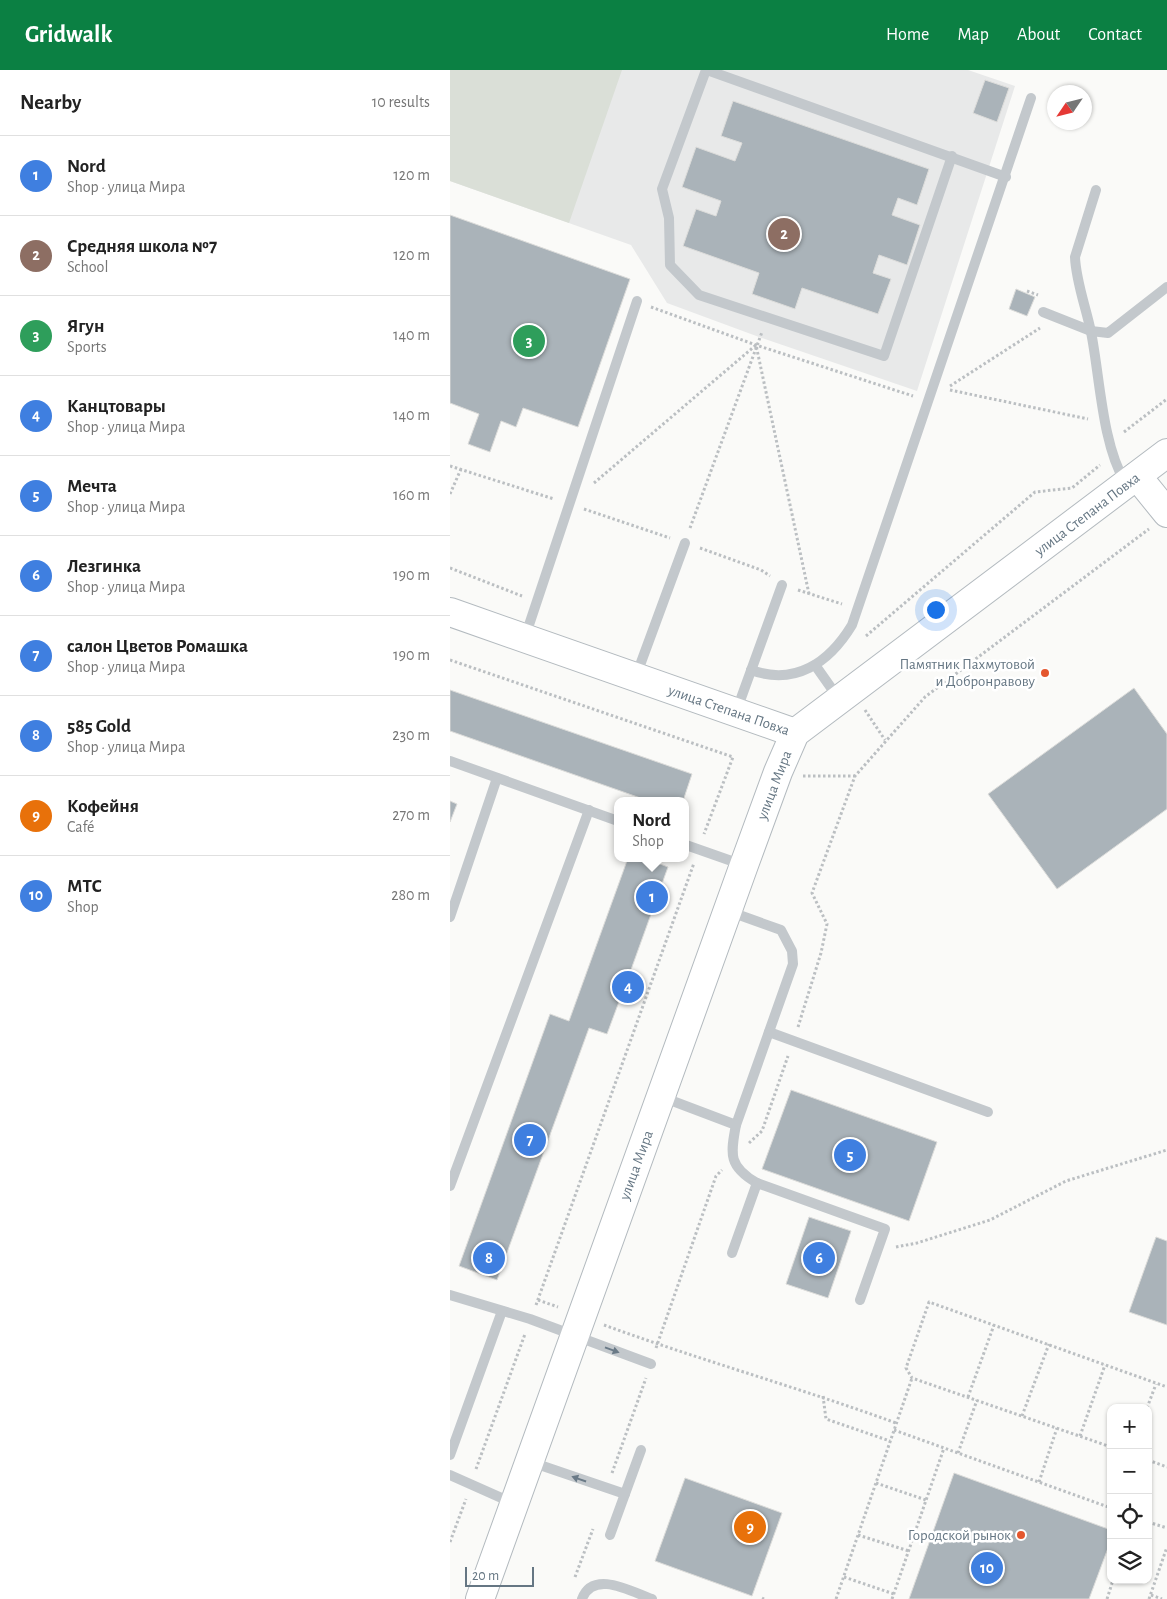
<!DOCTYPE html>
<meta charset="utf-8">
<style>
body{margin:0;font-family:"Alegreya Sans",sans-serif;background:#f2f2f2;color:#222}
.controls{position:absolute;right:15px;bottom:15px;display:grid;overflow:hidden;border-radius:10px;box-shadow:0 1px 4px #0004}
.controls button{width:45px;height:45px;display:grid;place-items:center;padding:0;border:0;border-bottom:1px solid #e0e0e0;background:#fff;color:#222;font:25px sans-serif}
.compass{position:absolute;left:597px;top:15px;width:45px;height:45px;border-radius:50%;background:#fff;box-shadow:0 1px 4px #0004;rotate:235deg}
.scale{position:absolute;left:15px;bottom:12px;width:69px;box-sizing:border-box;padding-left:5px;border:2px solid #657683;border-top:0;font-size:14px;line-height:18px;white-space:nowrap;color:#657683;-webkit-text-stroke:4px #fff;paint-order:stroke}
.you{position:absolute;left:485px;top:539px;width:18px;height:18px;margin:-12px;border:4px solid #fff;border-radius:50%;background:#1a73e8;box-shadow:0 0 0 8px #1a73e833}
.badge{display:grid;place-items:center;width:32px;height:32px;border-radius:50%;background:#0b8043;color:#fff;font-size:16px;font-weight:700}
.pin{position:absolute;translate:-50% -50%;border:2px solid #fff;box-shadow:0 1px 5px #0006}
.popup{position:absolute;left:164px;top:727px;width:75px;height:65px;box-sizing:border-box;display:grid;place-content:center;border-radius:10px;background:#fff;filter:drop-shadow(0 1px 4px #0005);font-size:16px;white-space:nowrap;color:#767676}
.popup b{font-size:19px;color:#222}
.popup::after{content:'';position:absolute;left:50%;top:100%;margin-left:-10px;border:10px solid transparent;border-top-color:#fff}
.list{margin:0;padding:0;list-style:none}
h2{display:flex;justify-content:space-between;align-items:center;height:65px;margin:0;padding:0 20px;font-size:21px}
h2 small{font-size:16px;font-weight:400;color:#767676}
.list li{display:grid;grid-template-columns:32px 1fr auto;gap:15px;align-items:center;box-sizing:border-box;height:80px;padding:0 20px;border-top:1px solid #e0e0e0}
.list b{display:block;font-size:19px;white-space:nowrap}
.list p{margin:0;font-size:16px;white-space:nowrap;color:#767676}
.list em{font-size:16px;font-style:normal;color:#767676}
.icon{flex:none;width:28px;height:28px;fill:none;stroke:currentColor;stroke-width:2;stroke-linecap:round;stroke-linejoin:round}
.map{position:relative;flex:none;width:717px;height:1529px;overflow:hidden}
header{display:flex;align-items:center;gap:30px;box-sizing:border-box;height:70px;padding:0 25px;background:#0b8043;color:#fff}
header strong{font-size:24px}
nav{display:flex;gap:28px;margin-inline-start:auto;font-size:18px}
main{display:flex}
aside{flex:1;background:#fff}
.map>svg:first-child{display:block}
.built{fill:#e8e9e9}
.green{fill:#dadfd7}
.building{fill:#aab3b9;stroke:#dcdcda}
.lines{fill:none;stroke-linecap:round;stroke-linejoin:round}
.secondary-casing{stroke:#b3babf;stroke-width:30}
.path{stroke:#bbbfc2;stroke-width:3;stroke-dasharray:2.5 2.5;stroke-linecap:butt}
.lane{stroke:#c3c8cc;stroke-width:10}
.secondary{stroke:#fff;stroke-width:28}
.oneway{fill:#6a7a87}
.poi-dot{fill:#e4572e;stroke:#fff;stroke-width:2}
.labels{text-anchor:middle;stroke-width:5;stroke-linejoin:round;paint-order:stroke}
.street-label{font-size:15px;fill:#657683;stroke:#fff}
.poi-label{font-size:15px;fill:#657683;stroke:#fff;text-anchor:end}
</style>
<header>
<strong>Gridwalk</strong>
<nav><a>Home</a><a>Map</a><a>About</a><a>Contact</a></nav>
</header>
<main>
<aside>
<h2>Nearby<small>10 results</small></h2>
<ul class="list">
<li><span class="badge" style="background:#3f7fe0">1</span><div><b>Nord</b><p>Shop · улица Мира</p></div><em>120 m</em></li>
<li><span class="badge" style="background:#8d6e63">2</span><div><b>Средняя школа №7</b><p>School</p></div><em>120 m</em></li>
<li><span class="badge" style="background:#2e9e5b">3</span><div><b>Ягун</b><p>Sports</p></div><em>140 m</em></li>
<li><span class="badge" style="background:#3f7fe0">4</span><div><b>Канцтовары</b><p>Shop · улица Мира</p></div><em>140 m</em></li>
<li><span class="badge" style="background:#3f7fe0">5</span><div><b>Мечта</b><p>Shop · улица Мира</p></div><em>160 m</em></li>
<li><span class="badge" style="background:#3f7fe0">6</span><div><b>Лезгинка</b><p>Shop · улица Мира</p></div><em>190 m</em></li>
<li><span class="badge" style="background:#3f7fe0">7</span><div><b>салон Цветов Ромашка</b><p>Shop · улица Мира</p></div><em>190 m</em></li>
<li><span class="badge" style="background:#3f7fe0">8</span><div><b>585 Gold</b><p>Shop · улица Мира</p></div><em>230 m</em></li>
<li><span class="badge" style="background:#e8710a">9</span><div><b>Кофейня</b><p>Café</p></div><em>270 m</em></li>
<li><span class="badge" style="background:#3f7fe0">10</span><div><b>МТС</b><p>Shop</p></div><em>280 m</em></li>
</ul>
</aside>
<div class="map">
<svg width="717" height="1529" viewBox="0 0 717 1529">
<rect width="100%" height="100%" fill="#fafaf8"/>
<polygon class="built" points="0,0 518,0 565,16 467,321 309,267 217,233 181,175 0,111"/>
<polygon class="green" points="0,0 172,0 119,153 0,111"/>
<g class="building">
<polygon points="535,10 559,18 547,52 523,43"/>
<polygon points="283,31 479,99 467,135 448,128 442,145 470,155 457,195 429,185 423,203 441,209 428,244 352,218 345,239 302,224 309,203 233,176 246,139 266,146 271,131 232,117 246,77 285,91 292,73 271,66"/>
<polygon points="0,145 180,209 128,357 73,338 66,357 51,351 40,382 18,374 29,344 0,333"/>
<polygon points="566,219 585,227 577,246 559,239"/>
<polygon points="684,618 717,664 717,739 607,819 538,724"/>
<polygon points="0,620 242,704 233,731 199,731 0,661"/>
<polygon points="0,731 7,734 0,752"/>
<polygon points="178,788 194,788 218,797 178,908 187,912 182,925 173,921 157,964 139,958 47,1210 9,1196 100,944 119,951"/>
<polygon points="341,1020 487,1072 459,1151 312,1099"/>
<polygon points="359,1147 401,1161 378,1228 336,1214"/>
<polygon points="706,1167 717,1171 717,1255 679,1242"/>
<polygon points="504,1403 661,1460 661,1470 639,1529 459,1529"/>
<polygon points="235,1408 332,1443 302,1526 205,1491"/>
</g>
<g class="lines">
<defs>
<g id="secondary">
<polyline points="687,406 717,443"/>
<polyline points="0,542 345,663"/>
<polyline points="30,1529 294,795 328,702 345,663 717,383"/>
</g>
</defs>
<use href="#secondary" class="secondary-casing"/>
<g class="path">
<polyline points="577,221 588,225"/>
<polyline points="201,237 306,275 463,326"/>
<polyline points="500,316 590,258"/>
<polyline points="500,320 638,349"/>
<polyline points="674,362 717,329"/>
<polyline points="0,396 104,429"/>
<polyline points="144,413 306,275 359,524"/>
<polyline points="0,424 11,399"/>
<polyline points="134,439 220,468"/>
<polyline points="240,458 312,262"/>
<polyline points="250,478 311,500 320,506"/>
<polyline points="0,498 72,526"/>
<polyline points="348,520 392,534"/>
<polyline points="416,566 585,422 622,418 650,395"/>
<polyline points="0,590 283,687 254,764"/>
<polyline points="415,640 435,670"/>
<polyline points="353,706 405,706"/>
<polyline points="348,957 371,883 377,854 362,823 405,706 475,627 699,459"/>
<polyline points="299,1073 312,1061 338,986"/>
<polyline points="446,1177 467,1173 540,1150 616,1111 717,1080"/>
<polyline points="88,1230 108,1237"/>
<polyline points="86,1235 244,793"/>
<path d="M 154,1255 C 250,1290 350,1318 446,1353"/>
<polyline points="206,1278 266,1106 272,1100"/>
<polyline points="373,1326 376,1349 440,1371"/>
<polyline points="518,1327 544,1255"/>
<polyline points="697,1338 706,1314"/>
<polyline points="572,1346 599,1274"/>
<polyline points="444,1360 661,1438"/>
<polyline points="630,1366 655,1295"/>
<polyline points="661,1377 462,1308 456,1298 479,1232 717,1317"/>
<polyline points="508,1383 527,1330"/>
<polyline points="698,1390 717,1397"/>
<polyline points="26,1399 75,1264"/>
<polyline points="162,1403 196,1308"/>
<polyline points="589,1412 607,1358"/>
<polyline points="426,1413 476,1430"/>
<polyline points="698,1452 717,1458"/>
<polyline points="408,1465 459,1481"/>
<polyline points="0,1472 16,1429"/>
<polyline points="125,1507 143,1459"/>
<polyline points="394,1507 444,1524"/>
<polyline points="701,1525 712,1529"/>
<polyline points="312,1528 314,1529"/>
<polyline points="386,1529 462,1308"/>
<polyline points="442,1529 494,1378"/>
<polyline points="657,1529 663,1510"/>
<polyline points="699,1529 717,1477"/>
</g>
<g class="lane">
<polyline points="256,0 212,119 219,148 220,195 249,225 434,286 502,86"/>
<polyline points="257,0 556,107"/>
<path d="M 646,120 L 625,187 C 626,212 636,237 641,262 C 650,307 652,374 675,412"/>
<polyline points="593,242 641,261 658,263 717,217"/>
<polyline points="75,567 187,231"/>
<polyline points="365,595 389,629"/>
<path d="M 301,600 C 345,616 379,593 402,555 L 581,28"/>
<polyline points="186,606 235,473"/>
<polyline points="286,642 332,515"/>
<polyline points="0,691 168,751"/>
<polyline points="236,775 293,795"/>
<path d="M 278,841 L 331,860 L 342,881 L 343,894 L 286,1055 C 280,1085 279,1097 307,1113 L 435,1159 L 410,1230"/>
<polyline points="0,847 47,708"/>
<polyline points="319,962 538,1042"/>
<polyline points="212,1027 286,1055"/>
<polyline points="0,1116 139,740"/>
<polyline points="282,1183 307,1113"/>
<polyline points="0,1225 80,1249 201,1294"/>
<polyline points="0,1385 52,1241"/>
<polyline points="81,1392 175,1424"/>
<polyline points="0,1405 63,1433"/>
<polyline points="160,1465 191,1380"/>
<path d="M 132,1529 C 143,1499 182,1522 202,1529"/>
</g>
<use href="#secondary" class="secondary"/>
</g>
<defs><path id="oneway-solid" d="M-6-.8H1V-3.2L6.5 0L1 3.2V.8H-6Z" transform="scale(1.25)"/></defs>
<g class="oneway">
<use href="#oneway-solid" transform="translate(162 1280) rotate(20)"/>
<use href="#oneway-solid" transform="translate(129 1409) rotate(-161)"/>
</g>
<g class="poi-dot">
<circle cx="595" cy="603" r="5"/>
<circle cx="571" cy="1465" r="5"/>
</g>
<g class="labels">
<g class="street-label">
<text transform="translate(637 444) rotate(-37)" y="5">улица Степана Повха</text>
<text transform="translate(279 640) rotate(19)" y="5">улица Степана Повха</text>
<text transform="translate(324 715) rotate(-69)" y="5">улица Мира</text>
<text transform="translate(186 1095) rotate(-70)" y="5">улица Мира</text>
</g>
<g class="poi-label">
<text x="585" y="599">Памятник Пахмутовой<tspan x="585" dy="17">и Добронравову</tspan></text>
<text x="561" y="1470">Городской рынок</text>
</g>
</g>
</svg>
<div class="controls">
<button>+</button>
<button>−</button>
<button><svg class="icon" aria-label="locate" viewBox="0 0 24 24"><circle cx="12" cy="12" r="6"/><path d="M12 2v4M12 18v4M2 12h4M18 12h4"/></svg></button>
<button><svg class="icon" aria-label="layers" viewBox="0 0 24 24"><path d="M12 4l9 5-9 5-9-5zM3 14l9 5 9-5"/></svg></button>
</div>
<svg class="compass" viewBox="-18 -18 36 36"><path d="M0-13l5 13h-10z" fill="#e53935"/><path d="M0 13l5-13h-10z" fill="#767676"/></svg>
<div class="scale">20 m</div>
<div class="you"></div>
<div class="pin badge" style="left:202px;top:827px;background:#3f7fe0">1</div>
<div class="popup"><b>Nord</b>Shop</div>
<div class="pin badge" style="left:334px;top:164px;background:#8d6e63">2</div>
<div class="pin badge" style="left:79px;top:271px;background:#2e9e5b">3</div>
<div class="pin badge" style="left:178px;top:917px;background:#3f7fe0">4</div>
<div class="pin badge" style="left:400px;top:1085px;background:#3f7fe0">5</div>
<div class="pin badge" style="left:369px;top:1188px;background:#3f7fe0">6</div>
<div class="pin badge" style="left:80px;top:1070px;background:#3f7fe0">7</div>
<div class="pin badge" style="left:39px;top:1188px;background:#3f7fe0">8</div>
<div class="pin badge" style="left:300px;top:1457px;background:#e8710a">9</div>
<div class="pin badge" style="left:537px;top:1498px;background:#3f7fe0">10</div>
</div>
</main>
